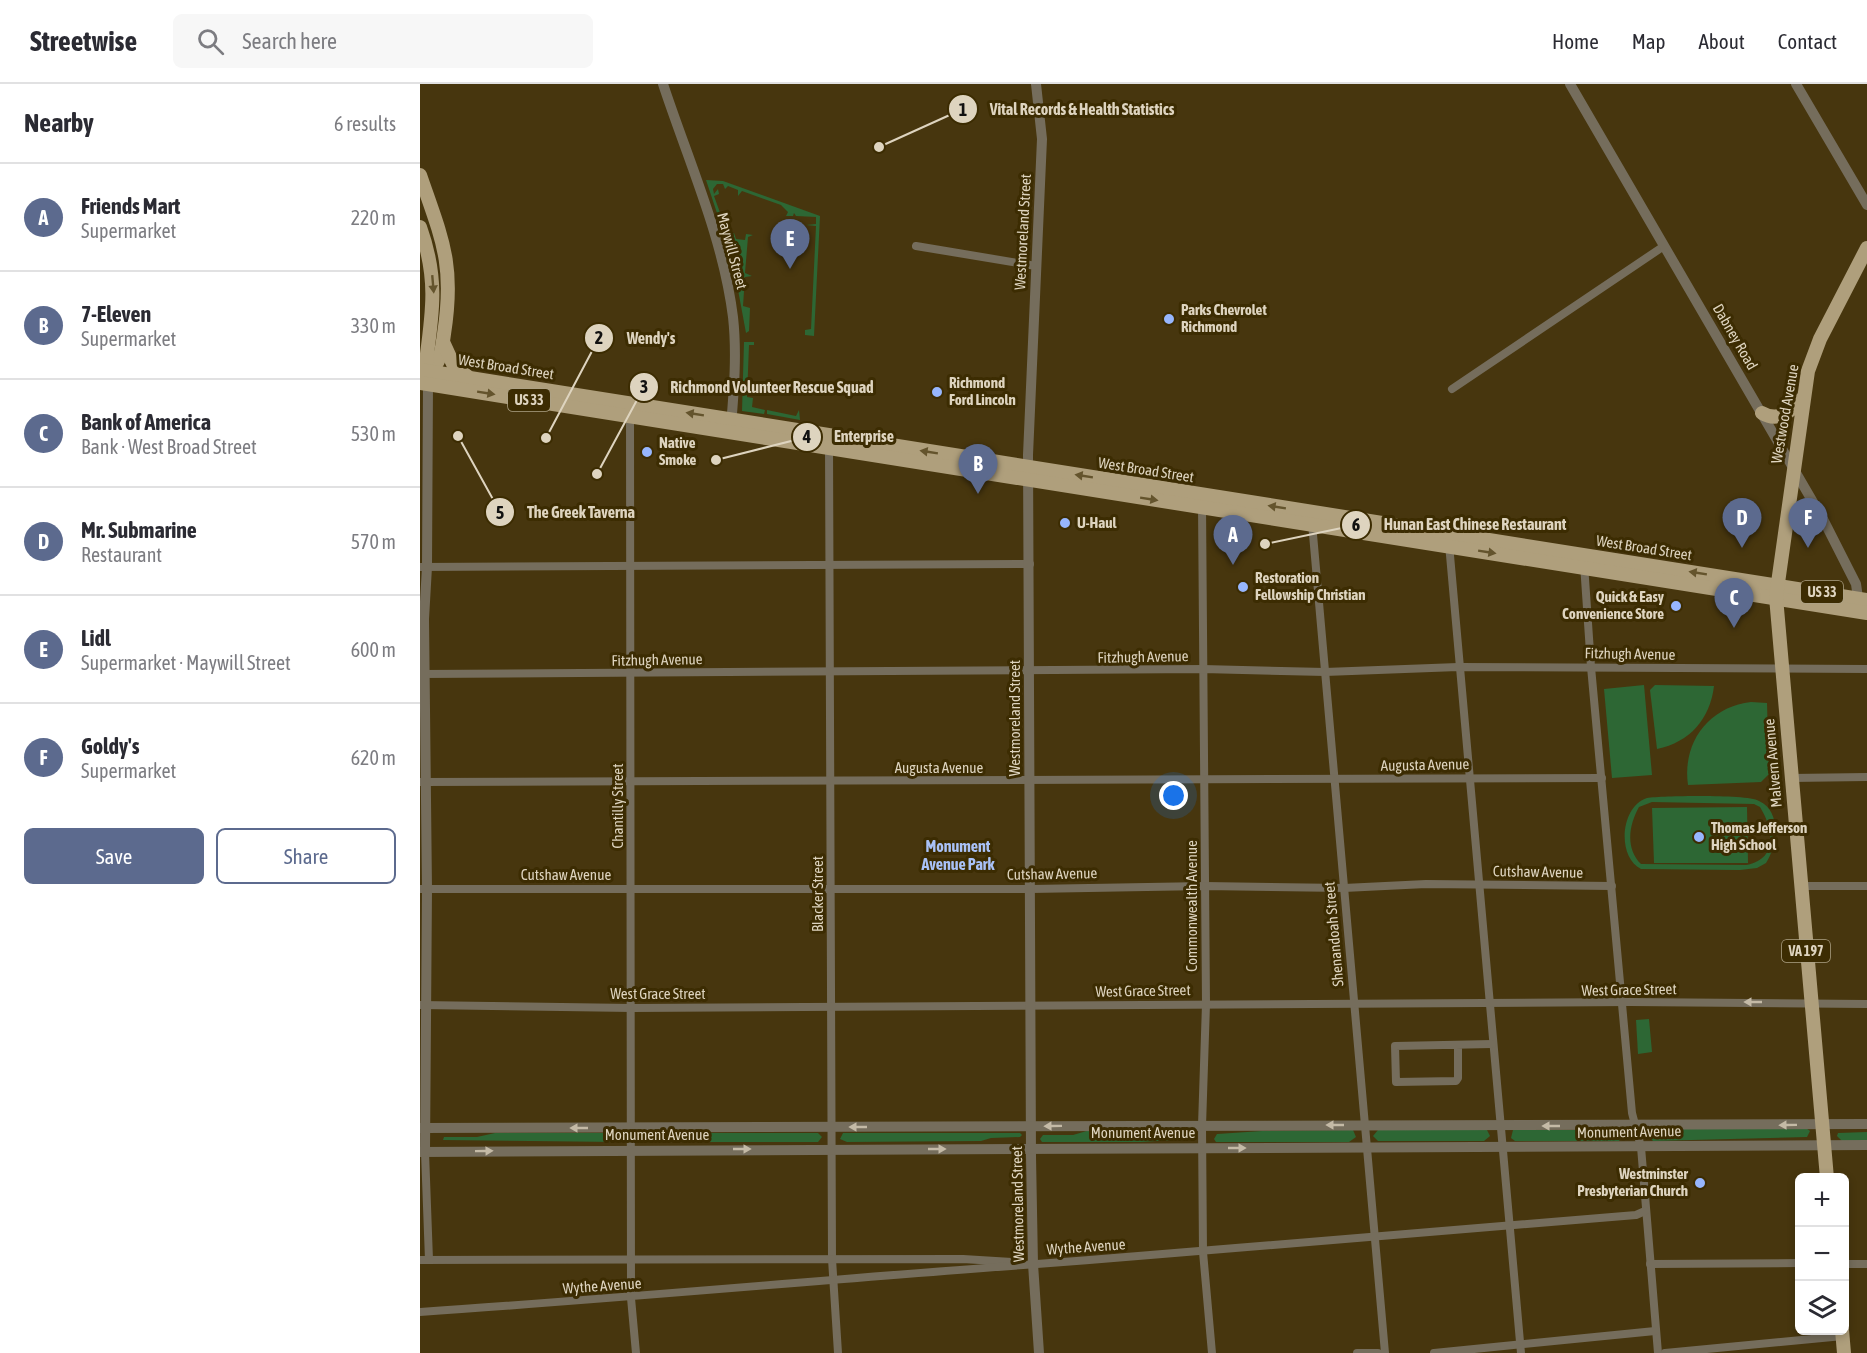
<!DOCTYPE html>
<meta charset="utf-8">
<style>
body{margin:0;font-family:"Asap Condensed",sans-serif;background:#f7f7f7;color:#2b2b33}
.controls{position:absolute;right:18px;bottom:18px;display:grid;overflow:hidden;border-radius:9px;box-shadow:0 3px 9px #0003}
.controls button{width:54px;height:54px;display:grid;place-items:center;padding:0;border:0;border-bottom:2px solid #e1e1e2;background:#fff;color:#2b2b33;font:30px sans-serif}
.you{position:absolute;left:754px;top:712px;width:21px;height:21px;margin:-15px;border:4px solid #fff;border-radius:50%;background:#1a73e8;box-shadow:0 0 0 9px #1a73e833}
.badge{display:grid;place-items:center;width:39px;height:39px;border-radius:50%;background:#5c6a8e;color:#fff;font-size:20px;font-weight:700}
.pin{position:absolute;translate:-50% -50px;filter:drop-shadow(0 2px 3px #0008)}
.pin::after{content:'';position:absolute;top:32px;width:21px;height:18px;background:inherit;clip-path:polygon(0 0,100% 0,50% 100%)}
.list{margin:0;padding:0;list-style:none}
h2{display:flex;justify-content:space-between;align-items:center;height:78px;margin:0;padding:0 24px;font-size:26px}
h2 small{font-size:20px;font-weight:400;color:#7c7c81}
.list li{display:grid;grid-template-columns:39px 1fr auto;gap:18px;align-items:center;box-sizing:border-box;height:108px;padding:0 24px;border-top:2px solid #e1e1e2}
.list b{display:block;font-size:22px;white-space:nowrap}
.list p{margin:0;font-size:20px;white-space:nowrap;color:#7c7c81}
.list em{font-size:20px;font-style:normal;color:#7c7c81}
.actions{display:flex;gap:12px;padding:18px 24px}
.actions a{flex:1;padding:14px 0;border:2px solid #5c6a8e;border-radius:9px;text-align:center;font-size:21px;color:#5c6a8e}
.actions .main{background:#5c6a8e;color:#fff}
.icon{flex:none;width:33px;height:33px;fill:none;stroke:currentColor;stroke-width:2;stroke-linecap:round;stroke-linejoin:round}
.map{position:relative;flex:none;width:1447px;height:1269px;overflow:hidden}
header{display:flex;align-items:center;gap:36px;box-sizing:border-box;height:84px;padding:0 30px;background:#fff;border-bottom:2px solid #e1e1e2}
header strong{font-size:28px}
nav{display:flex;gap:33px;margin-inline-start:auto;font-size:21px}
.search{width:420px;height:54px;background:#f7f7f7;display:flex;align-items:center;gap:15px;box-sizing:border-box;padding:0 21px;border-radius:9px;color:#7c7c81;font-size:22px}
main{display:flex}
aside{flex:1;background:#fff}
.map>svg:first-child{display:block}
.green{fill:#2d6734;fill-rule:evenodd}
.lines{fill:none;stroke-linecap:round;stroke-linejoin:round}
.minor{stroke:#756d5c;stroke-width:8}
.tertiary{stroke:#756d5c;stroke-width:10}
.primary{stroke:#af9f7c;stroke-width:14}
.oneway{fill:#64542d}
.oneway2{fill:#c4baa6}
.poi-dot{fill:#97b6fd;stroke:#3c2c02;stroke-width:2}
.labels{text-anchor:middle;stroke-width:6;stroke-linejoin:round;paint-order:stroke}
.shield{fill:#3c2c02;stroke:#ada286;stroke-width:1.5}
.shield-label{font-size:14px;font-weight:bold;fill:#ded4bf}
.street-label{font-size:15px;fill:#ded4bf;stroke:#3c2c02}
.poi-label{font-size:15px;font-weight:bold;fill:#ded4bf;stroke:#3c2c02;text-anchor:start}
.neighbourhood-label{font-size:16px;font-weight:bold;fill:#a9c1f6;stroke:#3c2c02}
.leader{fill:none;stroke:#ded4bf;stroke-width:2}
.callout-dot{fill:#ded4bf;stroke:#3c2c02;stroke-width:2}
.mark-label{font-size:18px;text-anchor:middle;font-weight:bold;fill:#111}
.callout-label{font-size:16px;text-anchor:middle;font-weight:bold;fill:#ded4bf;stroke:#3c2c02;stroke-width:6;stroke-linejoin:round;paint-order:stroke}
</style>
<header>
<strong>Streetwise</strong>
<div class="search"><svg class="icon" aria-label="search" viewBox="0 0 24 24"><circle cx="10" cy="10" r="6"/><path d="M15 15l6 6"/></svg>Search here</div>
<nav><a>Home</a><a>Map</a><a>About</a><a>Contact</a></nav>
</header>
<main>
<aside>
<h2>Nearby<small>6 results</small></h2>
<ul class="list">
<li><span class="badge">A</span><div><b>Friends Mart</b><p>Supermarket</p></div><em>220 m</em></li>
<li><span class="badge">B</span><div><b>7-Eleven</b><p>Supermarket</p></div><em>330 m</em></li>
<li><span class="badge">C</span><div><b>Bank of America</b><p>Bank · West Broad Street</p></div><em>530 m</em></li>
<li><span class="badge">D</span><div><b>Mr. Submarine</b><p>Restaurant</p></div><em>570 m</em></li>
<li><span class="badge">E</span><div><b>Lidl</b><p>Supermarket · Maywill Street</p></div><em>600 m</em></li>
<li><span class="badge">F</span><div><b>Goldy's</b><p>Supermarket</p></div><em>620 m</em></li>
</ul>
<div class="actions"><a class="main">Save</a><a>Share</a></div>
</aside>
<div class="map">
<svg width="1447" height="1269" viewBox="0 0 1447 1269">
<rect width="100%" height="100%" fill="#47360e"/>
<g class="green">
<polygon points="286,96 303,97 400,132 394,252 385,251 385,246 391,245 396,142 386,141 396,140 396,133 376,132 374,129 373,132 366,132 368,128 361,121 322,107 318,112 318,106 308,102 305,105 303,100 297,100 293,105 294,110 298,105 299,110 294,112 302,134 308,135 300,138"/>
<polygon points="314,149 316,155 325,156 326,150 333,151 328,153 325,189 332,192 325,193 323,222 330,224 329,247 326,249 314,184 304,152"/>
<polygon points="324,258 334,258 334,261 329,261 327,313 333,314 332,323 345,326 344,330 322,327"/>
<polygon points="347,326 376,332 379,326 380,336 347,330"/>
<polygon points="1224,601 1232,691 1192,694 1184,605"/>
<path d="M 1235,601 L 1294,602 C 1290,635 1270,658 1237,665 L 1230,606 Z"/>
<path d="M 1331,618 L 1347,619 L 1349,690 L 1341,698 L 1268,701 C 1262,659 1288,623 1331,618 Z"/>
<path d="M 1227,714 C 1244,712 1326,710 1339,717 C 1362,727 1357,762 1346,779 L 1337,784 L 1320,786 L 1221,785 C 1196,772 1201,722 1227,714 ZM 1232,718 L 1334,720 L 1340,723 C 1354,746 1358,775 1326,781 L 1221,780 C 1205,764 1209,741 1219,723 Z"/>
<polygon points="1327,723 1328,779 1234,779 1232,724"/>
<polygon points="1229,935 1232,968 1218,970 1216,936"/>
<polygon points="1386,1044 1390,1047 1387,1053 1233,1057 1228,1051 1233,1045"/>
<polygon points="670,1046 768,1047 771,1051 768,1055 721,1058 622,1058 620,1055 623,1051 653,1051"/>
<polygon points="933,1046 936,1053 929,1058 796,1058 794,1055 797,1050 842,1047"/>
<polygon points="958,1046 1067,1046 1070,1052 1064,1057 958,1057 953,1052"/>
<polygon points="1093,1046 1201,1046 1204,1050 1199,1057 1095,1057 1091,1054"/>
<polygon points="1447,1048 1447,1057 1422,1057 1417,1052 1418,1049"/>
<polygon points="75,1049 199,1049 202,1053 198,1058 23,1056 24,1053 57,1053"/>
<polygon points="224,1049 398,1049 402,1053 398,1058 224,1058 220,1054"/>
<polygon points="423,1049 600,1049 602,1051 600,1053 571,1054 561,1057 427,1058 420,1055"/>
</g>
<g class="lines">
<g class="minor">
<polyline points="496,162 616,182"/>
<polyline points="1032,305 1244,162"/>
<polyline points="210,328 211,1214 216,1269"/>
<polyline points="409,361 412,1175 418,1269"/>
<polyline points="782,421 786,920 782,1042 783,1168 792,1269"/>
<polyline points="892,439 965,1269"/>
<polyline points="1029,460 1101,1269"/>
<polyline points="1164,480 1171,583 1212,1029 1221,1063 1238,1269"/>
<polyline points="0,483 610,480"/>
<polyline points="0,590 783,585 905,588 1038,583 1447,585"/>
<polyline points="1371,694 1447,693"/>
<polyline points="0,698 1182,694"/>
<polyline points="1381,802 1447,802"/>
<polyline points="0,805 611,805 785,802 924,804 1006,800 1192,802"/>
<polyline points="0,921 212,924 1210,918 1447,920"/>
<polyline points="1038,961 1038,994 1036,997 976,998 975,962 1072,960"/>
<polyline points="5,1068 9,1176"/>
<polyline points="0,1176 543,1175 592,1178"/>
<polyline points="1230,1180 1380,1179"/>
<polyline points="1424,1180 1447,1180"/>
<path d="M 0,1228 C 206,1214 411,1195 617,1180 C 817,1165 1017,1149 1216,1131 L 1225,1127"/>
<polyline points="937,1269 958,1269"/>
<polyline points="1014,1269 1235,1247"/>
<polyline points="1245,1269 1423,1252"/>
</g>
<g class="tertiary">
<path d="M 243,0 C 268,76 303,153 313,233 C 317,269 314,306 311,342"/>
<polyline points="616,0 622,55 608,371 611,1072 613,1180 619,1269"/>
<polyline points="1150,0 1404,437 1436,500 1439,521"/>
<polyline points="1376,0 1447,121"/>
<polyline points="0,1044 1447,1040"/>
<polyline points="0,1068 1447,1061"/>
<polyline points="5,1068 7,805 4,535 7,483 8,300"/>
</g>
<g class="primary">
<path d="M 0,91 C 22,155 35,180 24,250 C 22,264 21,278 10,288"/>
<path d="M 0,143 C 18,193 13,227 6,277 L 10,288 L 9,295"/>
<polyline points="23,258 34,282 47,292"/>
<polyline points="0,286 1447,516"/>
<polyline points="0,299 1447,529"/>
<path d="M 1342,329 C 1359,339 1371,327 1383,314"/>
<polyline points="1407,1094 1356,513 1388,287 1400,255 1447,164"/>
<polyline points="1422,1246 1424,1269"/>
</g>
</g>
<defs><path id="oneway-solid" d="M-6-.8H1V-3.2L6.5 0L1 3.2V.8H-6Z" transform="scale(1.5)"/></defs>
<g class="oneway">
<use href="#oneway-solid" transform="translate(13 200) rotate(85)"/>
<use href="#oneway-solid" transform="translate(66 309) rotate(9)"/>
<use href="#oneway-solid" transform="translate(275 330) rotate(-171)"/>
<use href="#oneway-solid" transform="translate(509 368) rotate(-171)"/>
<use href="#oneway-solid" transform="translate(664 392) rotate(-171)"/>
<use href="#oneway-solid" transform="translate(729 415) rotate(9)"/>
<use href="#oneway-solid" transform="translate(857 423) rotate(-171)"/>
<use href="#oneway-solid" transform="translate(1067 468) rotate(9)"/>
<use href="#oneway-solid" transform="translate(1278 489) rotate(-171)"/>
</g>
<g class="oneway2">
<use href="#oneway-solid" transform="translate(1333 918) rotate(180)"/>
<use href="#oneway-solid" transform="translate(915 1041) rotate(180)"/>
<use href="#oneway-solid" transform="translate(1368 1041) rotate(179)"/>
<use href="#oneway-solid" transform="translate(633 1042) rotate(179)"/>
<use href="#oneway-solid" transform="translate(1131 1042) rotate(-180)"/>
<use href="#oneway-solid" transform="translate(438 1043) rotate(180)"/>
<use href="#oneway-solid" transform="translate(159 1044) rotate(-180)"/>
<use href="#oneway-solid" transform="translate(817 1064)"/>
<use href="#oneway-solid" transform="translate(322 1065)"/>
<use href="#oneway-solid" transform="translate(517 1065)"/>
<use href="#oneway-solid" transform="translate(64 1067) rotate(-1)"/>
</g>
<g class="poi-dot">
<circle cx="749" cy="235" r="6"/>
<circle cx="517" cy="308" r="6"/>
<circle cx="227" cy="368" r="6"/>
<circle cx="645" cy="439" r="6"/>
<circle cx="823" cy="503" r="6"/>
<circle cx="1256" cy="522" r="6"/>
<circle cx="1279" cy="753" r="6"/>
<circle cx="1280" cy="1099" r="6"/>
</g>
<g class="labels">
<g class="shield">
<rect x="88" y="305" width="42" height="22" rx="4.5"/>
<rect x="1381" y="497" width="42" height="22" rx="4.5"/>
<rect x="1362" y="856" width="48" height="22" rx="4.5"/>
</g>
<g class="shield-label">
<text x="109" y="321">US 33</text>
<text x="1402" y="513">US 33</text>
<text x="1386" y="872">VA 197</text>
</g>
<g class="street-label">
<text transform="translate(603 148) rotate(-87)" y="5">Westmoreland Street</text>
<text transform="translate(312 167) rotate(75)" y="5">Maywill Street</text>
<text transform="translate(1315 253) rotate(60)" y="5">Dabney Road</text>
<text transform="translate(86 283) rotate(9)" y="5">West Broad Street</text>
<text transform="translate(1365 330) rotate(-80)" y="5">Westwood Avenue</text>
<text transform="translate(726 386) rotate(9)" y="5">West Broad Street</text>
<text transform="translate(1224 464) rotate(9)" y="5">West Broad Street</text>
<text transform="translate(1210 570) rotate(1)" y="5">Fitzhugh Avenue</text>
<text transform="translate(723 573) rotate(-1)" y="5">Fitzhugh Avenue</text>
<text transform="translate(237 576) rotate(-1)" y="5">Fitzhugh Avenue</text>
<text transform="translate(595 634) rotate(-90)" y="5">Westmoreland Street</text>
<text transform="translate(1353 679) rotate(-95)" y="5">Malvern Avenue</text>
<text transform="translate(1005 681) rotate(-1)" y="5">Augusta Avenue</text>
<text x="519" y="689">Augusta Avenue</text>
<text transform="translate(198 722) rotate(-90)" y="5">Chantilly Street</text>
<text transform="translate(1118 788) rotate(1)" y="5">Cutshaw Avenue</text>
<text transform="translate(632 790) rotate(-1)" y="5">Cutshaw Avenue</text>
<text x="146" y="796">Cutshaw Avenue</text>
<text transform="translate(398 810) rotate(-90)" y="5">Blacker Street</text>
<text transform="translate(772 822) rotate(-90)" y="5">Commonwealth Avenue</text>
<text transform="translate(914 850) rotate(-95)" y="5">Shenandoah Street</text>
<text transform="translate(1209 906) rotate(-1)" y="5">West Grace Street</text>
<text transform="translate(723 907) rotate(-1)" y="5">West Grace Street</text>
<text x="238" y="915">West Grace Street</text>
<text transform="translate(1209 1048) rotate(-1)" y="5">Monument Avenue</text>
<text x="723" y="1054">Monument Avenue</text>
<text x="237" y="1056">Monument Avenue</text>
<text transform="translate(598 1120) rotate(-91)" y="5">Westmoreland Street</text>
<text transform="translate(666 1163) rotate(-4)" y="5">Wythe Avenue</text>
<text transform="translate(182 1202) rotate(-4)" y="5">Wythe Avenue</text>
</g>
<g class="poi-label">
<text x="761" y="231">Parks Chevrolet<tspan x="761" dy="17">Richmond</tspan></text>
<text x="529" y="304">Richmond<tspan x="529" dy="17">Ford Lincoln</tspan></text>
<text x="239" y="364">Native<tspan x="239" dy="17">Smoke</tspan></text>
<text x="657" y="444">U-Haul</text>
<text x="835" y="499">Restoration<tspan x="835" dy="17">Fellowship Christian</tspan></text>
<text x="1244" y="518" text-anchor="end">Quick &amp; Easy<tspan x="1244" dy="17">Convenience Store</tspan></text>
<text x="1291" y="749">Thomas Jefferson<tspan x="1291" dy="17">High School</tspan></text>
<text x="1268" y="1095" text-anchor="end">Westminster<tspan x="1268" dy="17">Presbyterian Church</tspan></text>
</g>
<g class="neighbourhood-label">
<text x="538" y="768">Monument<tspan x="538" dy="18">Avenue Park</tspan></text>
</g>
</g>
<path class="leader" d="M459 63L543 25M126 354L179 254M177 390L224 303M296 376L387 353M38 352L80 428M845 460L936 441"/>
<g class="callout-dot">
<circle cx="459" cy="63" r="6"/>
<circle cx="126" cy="354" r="6"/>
<circle cx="177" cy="390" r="6"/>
<circle cx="296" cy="376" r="6"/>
<circle cx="38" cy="352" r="6"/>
<circle cx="845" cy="460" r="6"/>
<circle cx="543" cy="25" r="15"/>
<circle cx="179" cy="254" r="15"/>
<circle cx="224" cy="303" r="15"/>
<circle cx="387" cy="353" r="15"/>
<circle cx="80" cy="428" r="15"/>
<circle cx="936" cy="441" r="15"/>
</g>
<g class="mark-label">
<text x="543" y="32">1</text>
<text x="179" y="260">2</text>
<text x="224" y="309">3</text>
<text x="387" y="359">4</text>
<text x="80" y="435">5</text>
<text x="936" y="447">6</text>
</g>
<g class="callout-label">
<text x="662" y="31">Vital Records &amp; Health Statistics</text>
<text x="231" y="260">Wendy's</text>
<text x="352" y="309">Richmond Volunteer Rescue Squad</text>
<text x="444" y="358">Enterprise</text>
<text x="161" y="434">The Greek Taverna</text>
<text x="1055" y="446">Hunan East Chinese Restaurant</text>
</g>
</svg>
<div class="controls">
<button>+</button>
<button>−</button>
<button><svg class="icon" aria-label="layers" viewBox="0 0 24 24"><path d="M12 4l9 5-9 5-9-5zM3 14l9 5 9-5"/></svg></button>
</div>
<div class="you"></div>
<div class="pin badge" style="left:813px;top:481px">A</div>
<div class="pin badge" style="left:558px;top:410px">B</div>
<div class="pin badge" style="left:1314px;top:544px">C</div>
<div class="pin badge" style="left:1322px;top:464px">D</div>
<div class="pin badge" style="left:370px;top:185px">E</div>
<div class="pin badge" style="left:1388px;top:464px">F</div>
</div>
</main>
